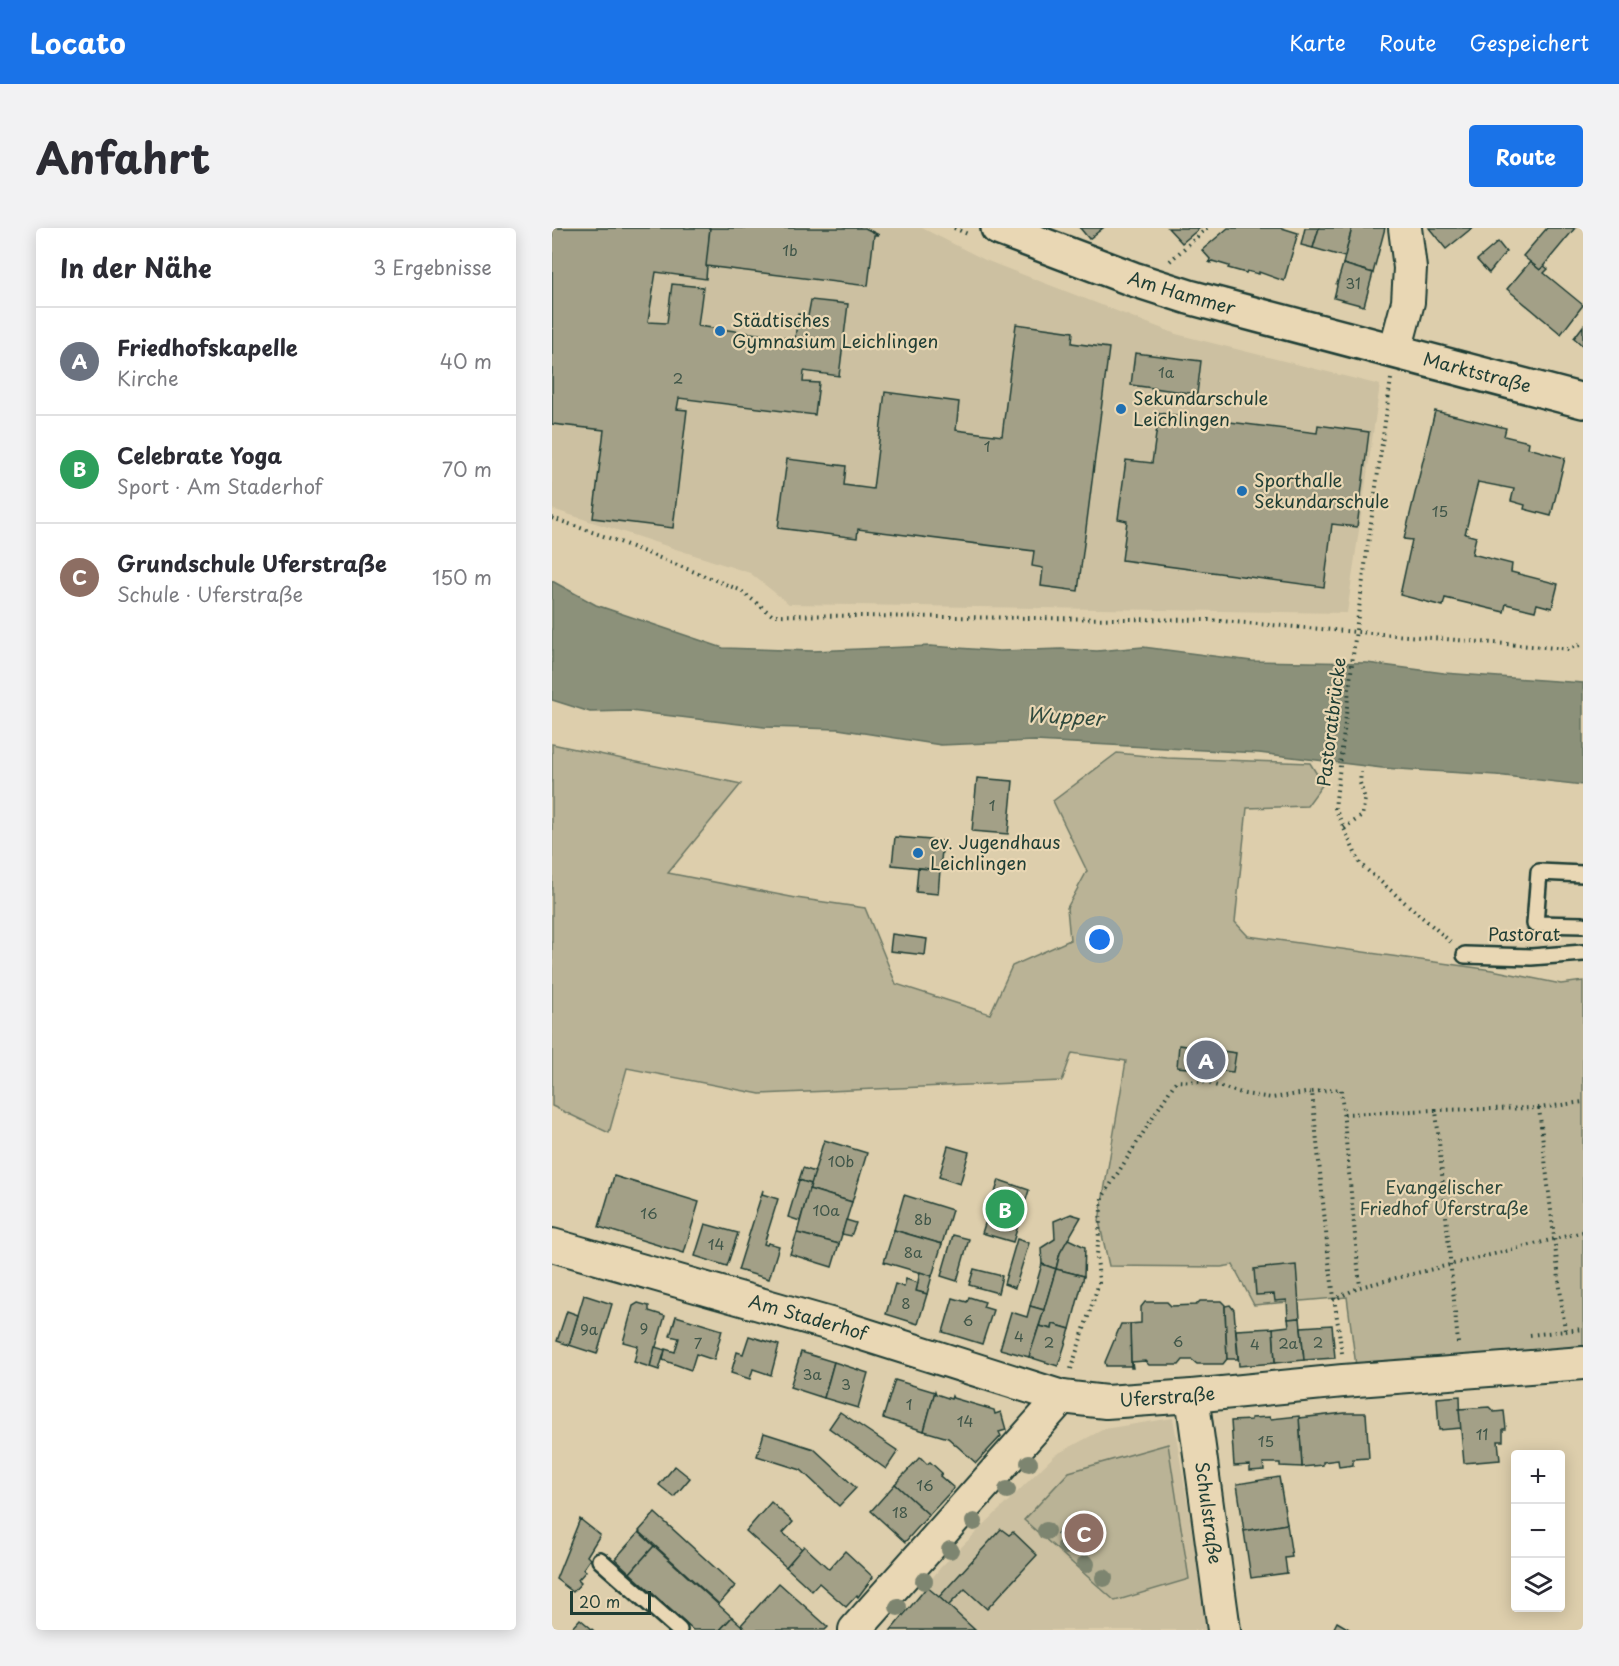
<!DOCTYPE html>
<html lang="de">
<meta charset="utf-8">
<style>
body{margin:0;font-family:"Playpen Sans",sans-serif;background:#f2f2f3;color:#2b2b33}
.controls{position:absolute;right:18px;bottom:18px;display:grid;overflow:hidden;border-radius:6px;box-shadow:0 3px 15px #0003}
.controls button{width:54px;height:54px;display:grid;place-items:center;padding:0;border:0;border-bottom:2px solid #e1e1e2;background:#fff;color:#2b2b33;font:30px sans-serif}
.scale{position:absolute;left:18px;bottom:15px;width:81px;box-sizing:border-box;padding-left:6px;border:3px solid #1f3d34;border-top:0;font-size:16px;line-height:21px;white-space:nowrap;color:#1f3d34;-webkit-text-stroke:4px #e9d7b4;paint-order:stroke}
.you{position:absolute;left:548px;top:712px;width:21px;height:21px;margin:-15px;border:4px solid #fff;border-radius:50%;background:#1a73e8;box-shadow:0 0 0 9px #1a73e833}
.badge{display:grid;place-items:center;width:39px;height:39px;border-radius:50%;background:#1a73e8;color:#fff;font-size:20px;font-weight:700}
.pin{position:absolute;translate:-50% -50%;border:3px solid #fff;box-shadow:0 2px 6px #0006}
.list{margin:0;padding:0;list-style:none}
h2{display:flex;justify-content:space-between;align-items:center;height:78px;margin:0;padding:0 24px;font-size:26px}
h2 small{font-size:20px;font-weight:400;color:#7c7c81}
.list li{display:grid;grid-template-columns:39px 1fr auto;gap:18px;align-items:center;box-sizing:border-box;height:108px;padding:0 24px;border-top:2px solid #e1e1e2}
.list b{display:block;font-size:22px;white-space:nowrap}
.list p{margin:0;font-size:20px;white-space:nowrap;color:#7c7c81}
.list em{font-size:20px;font-style:normal;color:#7c7c81}
.icon{flex:none;width:33px;height:33px;fill:none;stroke:currentColor;stroke-width:2;stroke-linecap:round;stroke-linejoin:round}
.map{position:relative;flex:none;width:1031px;height:1402px;overflow:hidden;border-radius:6px}
header{display:flex;align-items:center;gap:36px;box-sizing:border-box;height:84px;padding:0 30px;background:#1a73e8;color:#fff}
header strong{font-size:28px}
nav{display:flex;gap:33px;margin-inline-start:auto;font-size:21px}
.intro{display:flex;align-items:center;justify-content:space-between;box-sizing:border-box;height:144px;padding:0 36px}
h1{margin:0;font-size:42px}
.button{padding:15px 27px;border-radius:6px;background:#1a73e8;color:#fff;font-size:21px;font-weight:700}
main{display:flex;gap:36px;padding:0 36px}
aside{flex:1;background:#fff;border-radius:6px;box-shadow:0 3px 15px #0003}
.map>svg:first-child{display:block}
.built{fill:#ccc0a1}
.green{fill:#bab396;stroke:#6c7865;stroke-width:1.5}
.water{fill:#8c917a;stroke:#606f5e;stroke-width:1.5}
.building{fill:#a3a087;stroke:#1f3d34;stroke-width:1.5}
.lines{fill:none;stroke-linecap:round;stroke-linejoin:round}
.service-casing{stroke:#1f3d34;stroke-width:20}
.minor-casing{stroke:#1f3d34;stroke-width:36}
.secondary-casing{stroke:#1f3d34;stroke-width:38}
.path{stroke:#1f3d34;stroke-width:4;stroke-dasharray:1.5 4.5;stroke-linecap:butt}
.service{stroke:#e9d7b4;stroke-width:15}
.minor{stroke:#e9d7b4;stroke-width:32}
.secondary{stroke:#e9d7b4;stroke-width:33}
.tree{fill:#7d8570}
.poi-dot{fill:#1f6fb2;stroke:#e9d7b4;stroke-width:2}
.labels{text-anchor:middle;stroke-width:4.5;stroke-linejoin:round;paint-order:stroke}
.number-label{font-size:15px;fill:#405649}
.street-label{font-size:18px;fill:#1f3d34;stroke:#e9d7b4}
.poi-label{font-size:18px;fill:#1f3d34;stroke:#e9d7b4;text-anchor:start}
.park-label{font-size:18px;fill:#2e493e;stroke:#e9d7b4}
.water-label{font-size:20px;font-style:italic;fill:#2f4a3e;stroke:#e9d7b4}
</style>
<header>
<strong>Locato</strong>
<nav><a>Karte</a><a>Route</a><a>Gespeichert</a></nav>
</header>
<div class="intro"><h1>Anfahrt</h1><a class="button">Route</a></div>
<main>
<aside>
<h2>In der Nähe<small>3 Ergebnisse</small></h2>
<ul class="list">
<li><span class="badge" style="background:#6b7280">A</span><div><b>Friedhofskapelle</b><p>Kirche</p></div><em>40 m</em></li>
<li><span class="badge" style="background:#2e9e5b">B</span><div><b>Celebrate Yoga</b><p>Sport · Am Staderhof</p></div><em>70 m</em></li>
<li><span class="badge" style="background:#8d6e63">C</span><div><b>Grundschule Uferstraße</b><p>Schule · Uferstraße</p></div><em>150 m</em></li>
</ul>
</aside>
<div class="map">
<svg width="1031" height="1402" viewBox="0 0 1031 1402">
<rect width="100%" height="100%" fill="#ddceac"/>
<filter id="ink" filterUnits="userSpaceOnUse"><feTurbulence type="fractalNoise" baseFrequency=".0167" numOctaves="2"/><feDisplacementMap in="SourceGraphic" scale="12" xChannelSelector="R" yChannelSelector="G"/><feConvolveMatrix kernelMatrix="1 2 1 2 8 2 1 2 1" color-interpolation-filters="sRGB"/></filter>
<g filter="url(#ink)">
<g class="built">
<polygon points="0,0 370,0 433,32 624,106 828,157 795,385 237,376 198,345 0,281"/>
<polygon points="621,1190 657,1402 339,1402 389,1339 503,1227 552,1201"/>
</g>
<g class="green">
<polygon points="0,516 189,556 116,645 244,670 313,680 344,756 438,786 460,738 518,712 515,680 535,643 501,573 565,525 615,530 758,535 771,556 755,578 695,580 683,694 696,708 940,742 1009,756 1031,753 1031,1119 972,1127 804,1138 795,1069 702,1077 681,1037 669,1039 557,1038 547,993 574,833 520,825 510,853 208,866 75,840 57,905 0,878"/>
<polygon points="616,1216 637,1351 563,1373 472,1292 517,1244"/>
</g>
<polygon class="water" points="0,353 44,377 171,420 261,423 378,418 448,423 509,421 545,423 591,419 700,433 815,435 892,445 1031,455 1031,557 944,547 830,540 707,525 483,513 389,517 286,501 212,499 78,483 38,484 0,472"/>
<g class="building">
<polygon points="0,0 158,0 154,51 104,44 96,94 115,95 120,56 151,59 146,98 243,111 246,86 256,88 259,72 296,76 287,148 252,143 251,154 267,155 263,187 127,170 125,181 135,182 121,300 41,290 52,202 0,196"/>
<polygon points="158,0 313,0 327,7 322,7 316,58 154,38"/>
<polygon points="528,0 551,0 537,11"/>
<polygon points="616,0 648,0 630,15"/>
<polygon points="676,0 730,0 746,5 732,53 707,44 707,46 695,43 694,45 676,40 677,38 660,33 659,35 657,34 658,31 650,22"/>
<polygon points="753,0 767,0 761,20 749,17"/>
<polygon points="767,0 800,0 793,29 761,20"/>
<polygon points="800,0 833,0 821,45 791,36"/>
<polygon points="877,0 920,0 894,21"/>
<polygon points="995,0 1023,0 988,42 971,28"/>
<polygon points="946,14 954,24 937,45 925,32"/>
<polygon points="978,34 988,42 992,38 996,41 992,45 1031,77 1009,106 955,61"/>
<polygon points="791,36 821,45 812,78 782,70 785,58 784,55 785,56"/>
<polygon points="464,96 521,104 520,115 557,120 526,363 489,358 491,340 480,338 482,323 306,301 305,310 226,300 235,231 294,238 292,257 321,261 333,164 407,174 404,202 450,208"/>
<polygon points="1031,98 1031,118 1022,110"/>
<polygon points="583,125 649,133 645,166 579,157"/>
<polygon points="883,183 954,200 952,208 977,214 976,220 1013,230 999,288 972,281 973,277 959,273 962,261 926,254 913,306 924,309 920,326 960,336 959,344 1006,356 1000,380 985,376 983,383 954,376 952,384 893,370 891,378 848,367 860,312 852,311"/>
<polygon points="607,185 765,205 766,197 817,204 805,299 780,296 772,359 570,332 575,293 566,291 574,232 600,235"/>
<polygon points="425,550 461,553 456,606 420,603"/>
<polygon points="343,609 391,613 388,642 340,637"/>
<polygon points="366,640 388,642 386,666 364,664"/>
<polygon points="340,706 375,711 373,727 338,723"/>
<polygon points="627,817 684,825 681,844 625,839"/>
<polygon points="272,912 315,925 300,974 257,961"/>
<polygon points="396,918 417,924 408,956 387,949"/>
<polygon points="251,940 263,944 259,956 247,952"/>
<polygon points="62,948 147,974 132,1025 47,999"/>
<polygon points="247,952 259,956 248,993 236,989"/>
<polygon points="447,952 477,962 461,1014 430,1005"/>
<polygon points="257,961 300,974 287,1016 245,1005"/>
<polygon points="211,962 210,966 226,971 212,1016 215,1017 216,1015 227,1018 217,1051 186,1042"/>
<polygon points="352,967 400,982 390,1016 342,1002"/>
<polygon points="519,986 529,989 508,1025 504,1041 490,1036 489,1020 503,1011 502,993"/>
<polygon points="294,992 304,995 299,1008 290,1006"/>
<polygon points="153,996 186,1005 175,1038 143,1028"/>
<polygon points="342,1002 390,1016 380,1048 332,1034"/>
<polygon points="245,1005 287,1016 280,1039 238,1026"/>
<polygon points="401,1007 417,1011 405,1053 389,1048"/>
<polygon points="465,1011 477,1015 463,1060 452,1056"/>
<polygon points="516,1011 533,1019 532,1048 504,1041 508,1025"/>
<polygon points="490,1036 504,1041 492,1082 478,1078"/>
<polygon points="744,1037 748,1090 736,1091 735,1072 723,1073 722,1066 704,1067 702,1041"/>
<polygon points="422,1041 450,1048 446,1065 417,1057"/>
<polygon points="504,1041 532,1048 518,1101 501,1096 500,1101 487,1098"/>
<polygon points="368,1044 380,1048 375,1066 364,1063"/>
<polygon points="354,1051 366,1055 364,1063 375,1066 366,1096 334,1086 343,1056 352,1059"/>
<polygon points="32,1067 60,1076 45,1126 17,1117"/>
<polygon points="417,1069 433,1074 431,1079 441,1082 430,1116 391,1104 401,1070 415,1074"/>
<polygon points="648,1073 669,1073 673,1077 675,1131 671,1136 645,1136 640,1132 631,1132 627,1137 597,1137 593,1133 580,1134 581,1140 579,1140 578,1096 589,1095 589,1079 593,1074 615,1074 619,1078 644,1077"/>
<polygon points="86,1075 97,1078 97,1083 113,1088 98,1139 82,1134 86,1118 71,1114 81,1078"/>
<polygon points="678,1077 682,1082 686,1131 675,1131 673,1078"/>
<polygon points="478,1078 492,1082 477,1129 448,1121 459,1084 475,1089"/>
<polygon points="15,1083 26,1087 17,1117 5,1113"/>
<polygon points="124,1088 170,1102 162,1132 144,1126 139,1142 111,1132 113,1121 123,1124 127,1110 118,1108"/>
<polygon points="748,1090 752,1132 723,1135 721,1100 737,1098 736,1091"/>
<polygon points="501,1096 518,1101 506,1138 477,1129 487,1098 500,1101"/>
<polygon points="569,1096 578,1096 579,1138 554,1138 553,1134"/>
<polygon points="780,1097 783,1130 752,1132 749,1099"/>
<polygon points="721,1100 723,1135 687,1138 684,1102"/>
<polygon points="197,1108 227,1117 219,1147 201,1141 198,1151 179,1145 185,1124 191,1126"/>
<polygon points="103,1119 113,1122 107,1142 98,1139"/>
<polygon points="249,1124 282,1134 272,1170 238,1159"/>
<polygon points="282,1134 316,1145 306,1180 272,1170"/>
<polygon points="343,1152 383,1164 372,1203 331,1190"/>
<polygon points="383,1163 384,1166 399,1171 400,1168 401,1170 442,1182 443,1186 449,1184 454,1202 447,1204 449,1208 424,1235 396,1210 372,1203"/>
<polygon points="908,1168 909,1200 887,1202 885,1170"/>
<polygon points="937,1179 942,1184 952,1183 954,1201 951,1201 951,1213 946,1213 948,1232 912,1235 907,1181"/>
<polygon points="288,1184 346,1223 334,1241 277,1200"/>
<polygon points="793,1185 814,1185 817,1230 801,1231 801,1237 787,1239 786,1232 771,1234 771,1237 750,1239 747,1190"/>
<polygon points="747,1188 750,1239 728,1238 728,1235 711,1235 712,1242 698,1243 698,1237 682,1238 679,1193 699,1192 699,1190 718,1189 719,1191"/>
<polygon points="212,1205 262,1221 304,1260 287,1278 249,1242 205,1228"/>
<polygon points="368,1229 375,1236 378,1234 390,1245 388,1248 402,1260 377,1287 343,1256"/>
<polygon points="123,1238 138,1250 122,1269 107,1257"/>
<polygon points="727,1249 735,1296 692,1303 685,1256"/>
<polygon points="343,1256 377,1287 353,1314 319,1283"/>
<polygon points="219,1274 241,1294 231,1305 250,1321 234,1339 194,1303"/>
<polygon points="103,1285 183,1358 167,1376 87,1303"/>
<polygon points="28,1291 48,1307 35,1328 38,1331 31,1341 34,1343 26,1352 29,1355 21,1364 4,1351"/>
<polygon points="518,1291 530,1301 516,1316 505,1306"/>
<polygon points="735,1296 740,1329 733,1330 735,1345 699,1350 692,1303"/>
<polygon points="449,1301 457,1307 461,1304 485,1327 435,1381 413,1361 396,1378 387,1369"/>
<polygon points="87,1304 102,1318 78,1345 63,1331"/>
<polygon points="102,1318 180,1389 168,1402 141,1402 78,1345"/>
<polygon points="252,1318 277,1341 293,1323 321,1349 306,1369 305,1367 294,1379 267,1355 260,1363 234,1339"/>
<polygon points="227,1355 276,1399 273,1402 194,1402 189,1397"/>
<polygon points="375,1359 387,1369 423,1402 339,1402"/>
<polygon points="180,1389 189,1397 194,1402 168,1402"/>
<polygon points="28,1391 41,1402 18,1402"/>
<polygon points="785,1394 797,1401 797,1402 781,1402"/>
</g>
<g class="lines">
<defs>
<g id="service">
<polyline points="1031,646 987,644 983,696 1031,697"/>
<polyline points="913,727 979,729 1031,725"/>
<polyline points="48,1332 127,1402"/>
</g>
<g id="minor">
<polyline points="843,123 856,74 858,40 853,0"/>
<path id="s1" d="M 0,1017 L 292,1100 L 510,1169 L 554,1174 L 640,1168 L 791,1153 L 1031,1135"/>
<path id="s2" d="M 640,1168 L 672,1402"/>
<polyline points="303,1402 510,1169"/>
</g>
<g id="secondary">
<path id="s3" d="M 446,0 L 581,51 L 637,69 L 1031,173"/>
</g>
</defs>
<use href="#service" class="service-casing"/>
<use href="#minor" class="minor-casing"/>
<use href="#secondary" class="secondary-casing"/>
<g class="path">
<polyline points="402,0 418,7"/>
<polyline points="618,33 655,0"/>
<polyline points="839,151 804,402 783,580 808,636 899,714"/>
<polyline points="0,290 60,311 188,362 220,387 657,392 1016,421 1031,416"/>
<polyline points="792,600 810,588 813,571 808,555 809,544"/>
<polyline points="760,864 789,861 808,1059"/>
<polyline points="987,880 1013,1103"/>
<polyline points="792,886 884,882"/>
<polyline points="781,1072 808,1059 1031,1004"/>
<polyline points="978,1107 1031,1101"/>
<polyline points="906,1115 884,882 987,880 1031,874"/>
<polyline points="519,1141 547,1055 545,1027 550,970 624,853 652,854 693,866 720,870 760,864 777,1034 790,1125"/>
</g>
<use href="#service" class="service"/>
<use href="#minor" class="minor"/>
<use href="#secondary" class="secondary"/>
</g>
<g class="tree">
<circle cx="477" cy="1235" r="9"/>
<circle cx="455" cy="1262" r="9"/>
<circle cx="422" cy="1294" r="9"/>
<circle cx="494" cy="1303" r="9"/>
<circle cx="514" cy="1318" r="9"/>
<circle cx="398" cy="1322" r="9"/>
<circle cx="534" cy="1336" r="9"/>
<circle cx="552" cy="1350" r="9"/>
<circle cx="372" cy="1353" r="9"/>
<circle cx="346" cy="1379" r="9"/>
</g>
</g>
<g class="poi-dot">
<circle cx="168" cy="103" r="6"/>
<circle cx="569" cy="181" r="6"/>
<circle cx="690" cy="263" r="6"/>
<circle cx="366" cy="625" r="6"/>
</g>
<g class="labels">
<g class="number-label">
<text x="238" y="28">1b</text>
<text x="801" y="61">31</text>
<text x="614" y="150">1a</text>
<text x="126" y="156">2</text>
<text x="435" y="224">1</text>
<text x="888" y="289">15</text>
<text x="440" y="583">1</text>
<text x="289" y="939">10b</text>
<text x="274" y="988">10a</text>
<text x="97" y="991">16</text>
<text x="371" y="997">8b</text>
<text x="164" y="1022">14</text>
<text x="361" y="1030">8a</text>
<text x="354" y="1081">8</text>
<text x="416" y="1098">6</text>
<text x="92" y="1106">9</text>
<text x="37" y="1107">9a</text>
<text x="467" y="1114">4</text>
<text x="626" y="1119">6</text>
<text x="497" y="1120">2</text>
<text x="766" y="1120">2</text>
<text x="146" y="1121">7</text>
<text x="736" y="1121">2a</text>
<text x="703" y="1122">4</text>
<text x="260" y="1152">3a</text>
<text x="294" y="1162">3</text>
<text x="357" y="1182">1</text>
<text x="413" y="1199">14</text>
<text x="930" y="1212">11</text>
<text x="714" y="1219">15</text>
<text x="373" y="1263">16</text>
<text x="348" y="1290">18</text>
</g>
<g class="street-label">
<text dy="6" stroke="none"><textPath href="#s3" startOffset="195">Am Hammer</textPath></text>
<text dy="6" stroke="none"><textPath href="#s3" startOffset="501">Marktstraße</textPath></text>
<text transform="translate(780 494) rotate(-83)" y="6">Pastoratbrücke</text>
<text x="972" y="713">Pastorat</text>
<text dy="6" stroke="none"><textPath href="#s1" startOffset="266">Am Staderhof</textPath></text>
<text dy="6" stroke="none"><textPath href="#s1" startOffset="638">Uferstraße</textPath></text>
<text dy="6" stroke="none"><textPath href="#s2" startOffset="118">Schulstraße</textPath></text>
</g>
<g class="poi-label">
<text x="180" y="99">Städtisches<tspan x="180" dy="21">Gymnasium Leichlingen</tspan></text>
<text x="581" y="177">Sekundarschule<tspan x="581" dy="21">Leichlingen</tspan></text>
<text x="702" y="259">Sporthalle<tspan x="702" dy="21">Sekundarschule</tspan></text>
<text x="378" y="621">ev. Jugendhaus<tspan x="378" dy="21">Leichlingen</tspan></text>
</g>
<g class="park-label">
<text x="892" y="966">Evangelischer<tspan x="892" dy="21">Friedhof Uferstraße</tspan></text>
</g>
<g class="water-label">
<text transform="translate(513 489) rotate(3)" y="7">Wupper</text>
</g>
</g>
</svg>
<div class="controls">
<button>+</button>
<button>−</button>
<button><svg class="icon" aria-label="layers" viewBox="0 0 24 24"><path d="M12 4l9 5-9 5-9-5zM3 14l9 5 9-5"/></svg></button>
</div>
<div class="scale">20 m</div>
<div class="you"></div>
<div class="pin badge" style="left:654px;top:832px;background:#6b7280">A</div>
<div class="pin badge" style="left:453px;top:981px;background:#2e9e5b">B</div>
<div class="pin badge" style="left:532px;top:1305px;background:#8d6e63">C</div>
</div>
</main>
